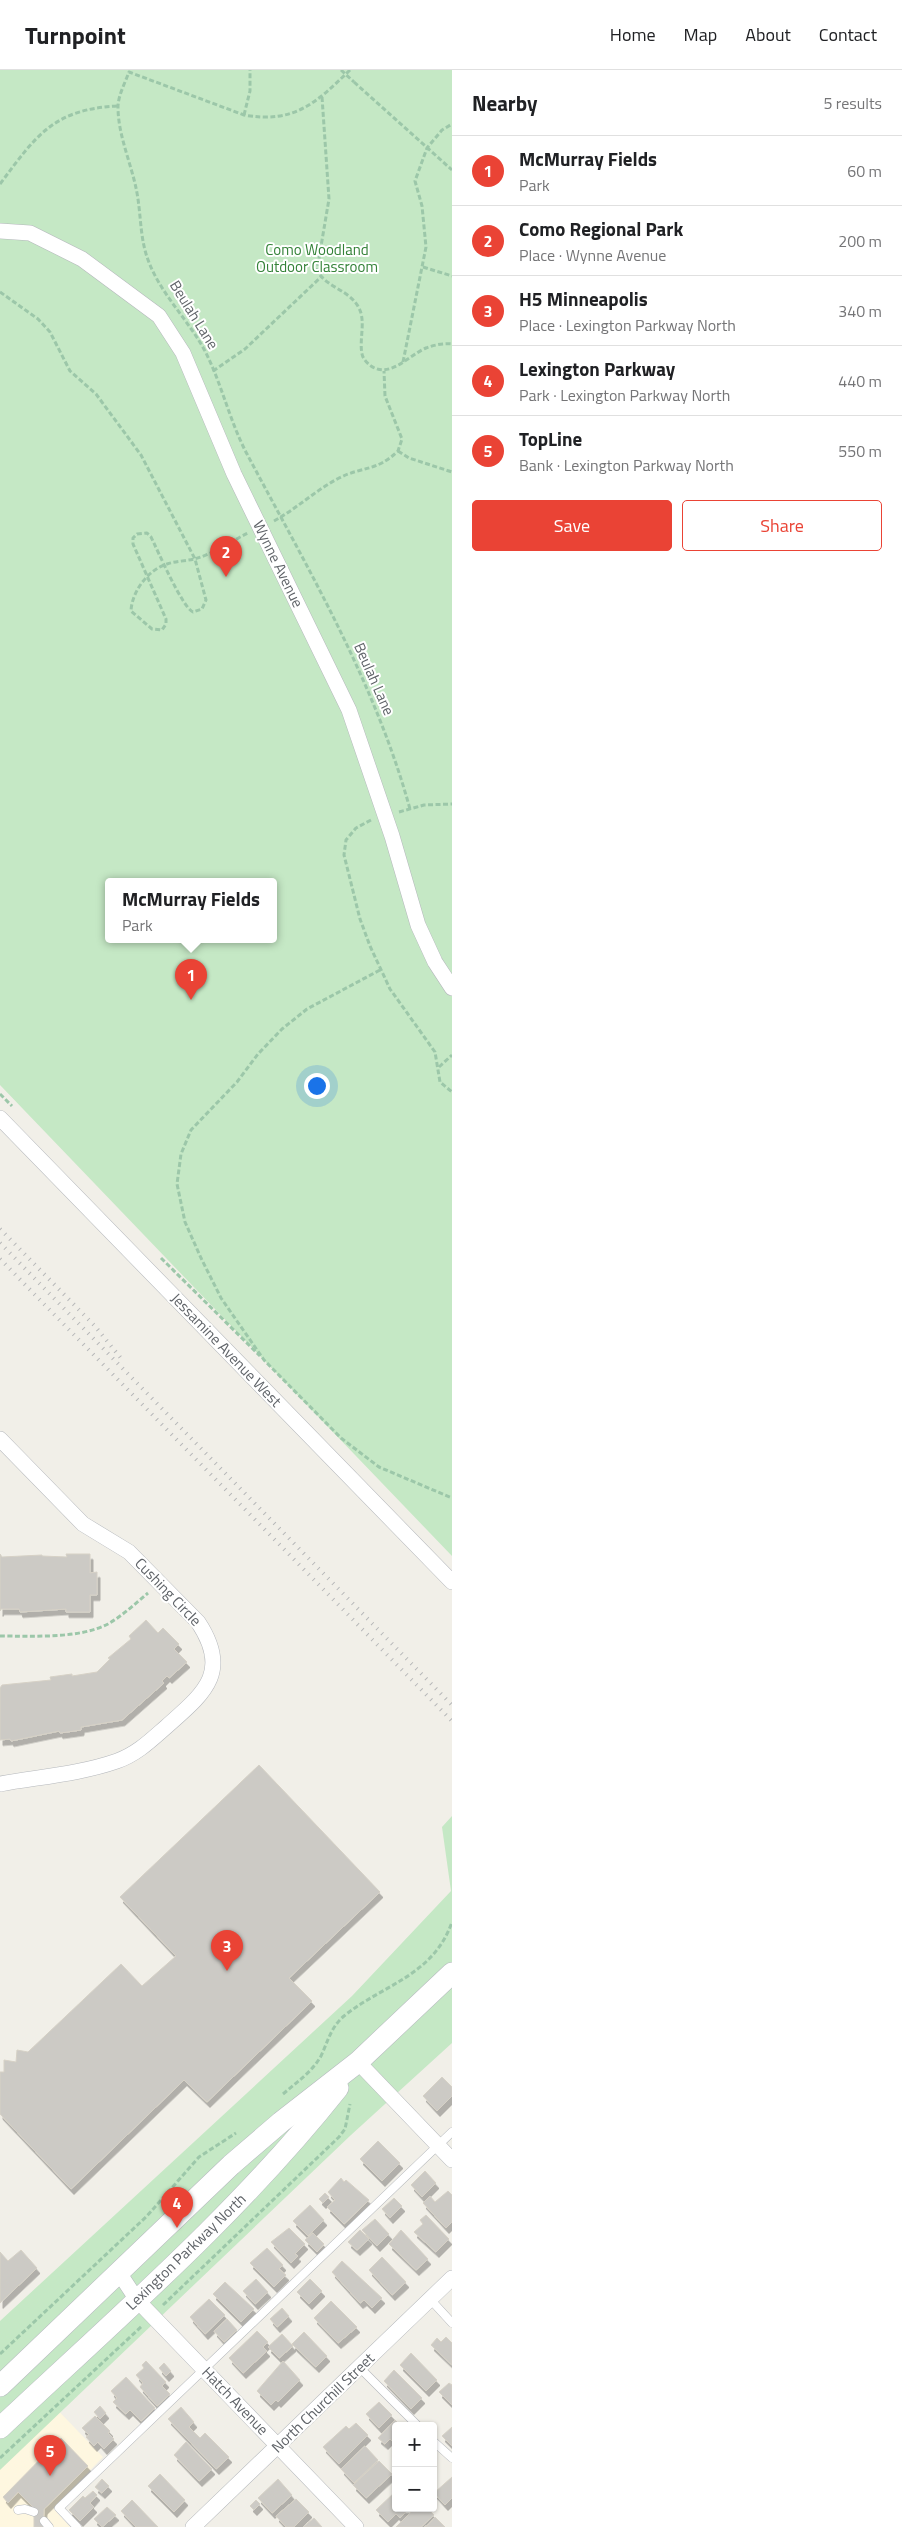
<!DOCTYPE html>
<meta charset="utf-8">
<style>
body{margin:0;font-family:"Titillium Web",sans-serif;background:#f2f2f2;color:#202124}
.controls{position:absolute;right:15px;bottom:15px;display:grid;overflow:hidden;border-radius:5px;box-shadow:0 1px 4px #0004}
.controls button{width:45px;height:45px;display:grid;place-items:center;padding:0;border:0;border-bottom:1px solid #e0e0e0;background:#fff;color:#202124;font:25px sans-serif}
.you{position:absolute;left:316px;top:1015px;width:18px;height:18px;margin:-12px;border:4px solid #fff;border-radius:50%;background:#1a73e8;box-shadow:0 0 0 8px #1a73e833}
.badge{display:grid;place-items:center;width:32px;height:32px;border-radius:50%;background:#ea4335;color:#fff;font-size:16px;font-weight:700}
.pin{position:absolute;translate:-50% -41px;filter:drop-shadow(0 1px 2px #0008)}
.pin::after{content:'';position:absolute;top:26px;width:18px;height:15px;background:inherit;clip-path:polygon(0 0,100% 0,50% 100%)}
.popup{position:absolute;left:105px;top:808px;width:172px;height:65px;box-sizing:border-box;display:grid;place-content:center;border-radius:5px;background:#fff;filter:drop-shadow(0 1px 4px #0005);font-size:16px;white-space:nowrap;color:#757577}
.popup b{font-size:19px;color:#202124}
.popup::after{content:'';position:absolute;left:50%;top:100%;margin-left:-10px;border:10px solid transparent;border-top-color:#fff}
.list{margin:0;padding:0;list-style:none}
h2{display:flex;justify-content:space-between;align-items:center;height:65px;margin:0;padding:0 20px;font-size:21px}
h2 small{font-size:16px;font-weight:400;color:#757577}
.list li{display:grid;grid-template-columns:32px 1fr auto;gap:15px;align-items:center;box-sizing:border-box;height:70px;padding:0 20px;border-top:1px solid #e0e0e0}
.list b{display:block;font-size:19px;white-space:nowrap}
.list p{margin:0;font-size:16px;white-space:nowrap;color:#757577}
.list em{font-size:16px;font-style:normal;color:#757577}
.actions{display:flex;gap:10px;padding:15px 20px}
.actions a{flex:1;padding:11px 0;border:1px solid #ea4335;border-radius:5px;text-align:center;font-size:18px;color:#ea4335}
.actions .main{background:#ea4335;color:#fff}
.map{position:relative;flex:none;width:452px;height:2457px;overflow:hidden}
header{display:flex;align-items:center;gap:30px;box-sizing:border-box;height:70px;padding:0 25px;background:#fff;border-bottom:1px solid #e0e0e0}
header strong{font-size:24px}
nav{display:flex;gap:28px;margin-inline-start:auto;font-size:18px}
main{display:flex}
aside{flex:1;background:#fff}
.map>svg:first-child{display:block}
.commercial{fill:#fef7e0}
.green{fill:#c5e8c5;fill-rule:evenodd}
.building{fill:#cccac5;stroke:#d6d1c6;filter:url(#shadow)}
.lines{fill:none;stroke-linecap:round;stroke-linejoin:round}
.lane-casing{stroke:#b5b8bc;stroke-width:9}
.street-casing{stroke:#b5b8bc;stroke-width:16}
.secondary-casing{stroke:#b6babf;stroke-width:22}
.path{stroke:#9cc7a9;stroke-width:3;stroke-dasharray:5 2.5;stroke-linecap:butt}
.lane{stroke:#fff;stroke-width:8}
.street{stroke:#fff;stroke-width:15}
.secondary{stroke:#fff;stroke-width:21}
.rail{stroke:#b6b7b8;stroke-width:4;stroke-dasharray:1 6;stroke-linecap:butt}
.path-bridge{stroke:#9cc7a9;stroke-width:3;stroke-dasharray:5 2.5;stroke-linecap:butt}
.labels{text-anchor:middle;stroke-width:4;stroke-linejoin:round;paint-order:stroke}
.park-label{font-size:15px;fill:#348238;stroke:#fff}
.street-label{font-size:15px;fill:#5f6368;stroke:#fff}
</style>
<header>
<strong>Turnpoint</strong>
<nav><a>Home</a><a>Map</a><a>About</a><a>Contact</a></nav>
</header>
<main>
<div class="map">
<svg width="452" height="2457" viewBox="0 0 452 2457">
<defs>
<filter id="shadow"><feDropShadow dx="3" dy="5.5" stdDeviation="0" flood-color="#0004"/></filter>
</defs>
<rect width="100%" height="100%" fill="#f1efe8"/>
<polygon class="commercial" points="47,2329 103,2387 53,2438 70,2457 0,2457 0,2373"/>
<g class="green">
<path d="M 0,0 L 452,0 L 452,1486 L 0,1015 ZM 109,811 L 274,811 L 274,869 L 109,869 Z"/>
<polygon points="452,1746 452,1973 351,2065 0,2400 0,2251 352,1926 451,1821 442,1757"/>
</g>
<g class="building">
<polygon points="0,1484 2,1487 42,1485 42,1486 67,1487 66,1484 90,1484 90,1503 97,1502 97,1525 90,1525 90,1542 66,1542 66,1539 20,1542 19,1539 1,1539 0,1541"/>
<polygon points="146,1550 158,1563 163,1558 179,1574 174,1579 187,1592 169,1608 167,1606 162,1611 164,1613 122,1650 81,1657 81,1660 60,1663 59,1661 11,1671 10,1669 0,1670 0,1618 2,1615 51,1610 50,1607 72,1604 72,1606 97,1602 110,1589 108,1588 131,1569 129,1566"/>
<polygon points="259,1695 380,1822 289,1908 312,1931 207,2032 184,2010 71,2119 0,2044 0,2002 4,2002 4,1990 16,1992 17,1980 28,1982 121,1894 142,1916 176,1886 120,1827"/>
<polygon points="442,2007 452,2017 452,2026 437,2041 423,2026"/>
<polygon points="378,2071 400,2093 382,2111 360,2089"/>
<polygon points="425,2101 436,2113 422,2127 411,2115"/>
<polygon points="341,2108 344,2112 346,2110 369,2130 344,2154 327,2137 335,2130 328,2122"/>
<polygon points="448,2121 452,2125 452,2152 446,2158 423,2133 430,2126 435,2132"/>
<polygon points="325,2123 329,2127 323,2133 319,2129"/>
<polygon points="394,2128 402,2136 390,2148 382,2139"/>
<polygon points="310,2135 324,2150 308,2166 293,2151"/>
<polygon points="426,2145 449,2169 436,2182 414,2162 423,2154 420,2150"/>
<polygon points="375,2149 389,2164 377,2176 362,2160"/>
<polygon points="289,2158 305,2174 295,2184 298,2186 291,2193 271,2172"/>
<polygon points="360,2160 369,2169 357,2180 348,2172"/>
<polygon points="401,2160 428,2189 416,2200 389,2174"/>
<polygon points="313,2163 324,2174 317,2182 305,2170"/>
<polygon points="267,2178 283,2195 279,2199 286,2205 274,2217 250,2193"/>
<polygon points="21,2180 37,2198 0,2233 0,2182 8,2191"/>
<polygon points="382,2187 406,2212 392,2225 369,2200"/>
<polygon points="342,2191 382,2228 372,2238 364,2230 360,2233 332,2202"/>
<polygon points="256,2209 268,2222 255,2234 243,2221"/>
<polygon points="310,2209 322,2221 309,2234 297,2222"/>
<polygon points="225,2212 254,2239 241,2252 213,2224"/>
<polygon points="209,2229 225,2245 205,2264 190,2247"/>
<polygon points="331,2231 357,2257 338,2273 314,2248"/>
<polygon points="282,2238 289,2246 277,2257 270,2249"/>
<polygon points="227,2249 237,2260 224,2272 214,2261"/>
<polygon points="257,2261 268,2272 263,2277 267,2281 243,2303 229,2288"/>
<polygon points="304,2262 327,2286 316,2297 292,2274"/>
<polygon points="282,2264 293,2276 279,2288 268,2277"/>
<polygon points="446,2267 452,2273 452,2295 431,2275 437,2268 441,2272"/>
<polygon points="411,2283 437,2310 426,2321 400,2295"/>
<polygon points="146,2291 166,2312 162,2316 170,2324 157,2336 140,2317 143,2313 136,2305 144,2298 142,2295"/>
<polygon points="283,2291 300,2310 278,2332 276,2330 271,2335 257,2321"/>
<polygon points="164,2293 171,2301 166,2306 159,2298"/>
<polygon points="394,2300 422,2328 411,2339 384,2311"/>
<polygon points="126,2307 155,2338 141,2351 130,2340 126,2344 113,2332 117,2328 111,2321"/>
<polygon points="449,2313 452,2315 452,2335 439,2322"/>
<polygon points="379,2332 392,2345 379,2358 366,2344"/>
<polygon points="100,2336 106,2343 100,2349 94,2342"/>
<polygon points="181,2337 194,2352 189,2357 200,2368 205,2363 229,2387 216,2399 168,2349"/>
<polygon points="95,2346 110,2361 108,2363 114,2369 104,2379 98,2372 94,2376 86,2367 89,2365 82,2358"/>
<polygon points="395,2350 401,2356 396,2356 396,2371 394,2373 390,2369 385,2374 378,2368"/>
<polygon points="356,2353 368,2365 339,2394 323,2377 346,2356 349,2359"/>
<polygon points="452,2357 452,2376 442,2366"/>
<polygon points="61,2368 88,2396 44,2439 43,2457 34,2457 34,2438 18,2422 8,2433 3,2427"/>
<polygon points="186,2372 212,2399 199,2411 174,2385"/>
<polygon points="365,2376 378,2390 354,2413 341,2399"/>
<polygon points="379,2391 392,2404 366,2428 353,2415"/>
<polygon points="160,2404 185,2430 174,2442 148,2416"/>
<polygon points="452,2407 452,2428 445,2435 434,2423"/>
<polygon points="102,2409 109,2416 102,2423 95,2417"/>
<polygon points="278,2409 292,2425 272,2443 258,2428"/>
<polygon points="93,2421 97,2425 90,2433 94,2437 80,2451 69,2440 83,2426 85,2428"/>
<polygon points="396,2421 396,2438 410,2438 400,2448 396,2444 388,2452 376,2440"/>
<polygon points="296,2429 309,2442 294,2457 286,2457 276,2446"/>
<polygon points="132,2430 158,2457 136,2457 121,2441"/>
<polygon points="256,2430 260,2434 254,2440 250,2436"/>
<polygon points="107,2437 116,2445 102,2457 94,2449"/>
<polygon points="415,2438 427,2438 434,2445 421,2457 396,2457"/>
<polygon points="435,2447 445,2457 424,2457 428,2455"/>
<polygon points="314,2448 322,2457 303,2457"/>
</g>
<g class="lines">
<defs>
<g id="lane">
<polyline points="430,2229 452,2253"/>
<polyline points="359,2297 418,2356"/>
<polyline points="433,2371 452,2388"/>
<polyline points="18,2440 25,2439 34,2442"/>
<polyline points="44,2451 49,2457"/>
<polyline points="77,2457 59,2438 452,2062"/>
</g>
<g id="street">
<polyline points="0,161 30,163 82,189 159,246 183,283 234,404 349,640 392,766 418,855 435,892 452,918"/>
<polyline points="0,1048 452,1512"/>
<path d="M 0,1369 L 83,1454 L 129,1482 L 198,1552 C 232,1603 203,1624 166,1657 C 151,1670 137,1684 117,1691 C 80,1704 38,1707 0,1714"/>
<polyline points="358,1992 452,2090"/>
<polyline points="118,2201 137,2230 356,2457"/>
<polyline points="193,2457 452,2208"/>
</g>
<g id="secondary">
<polyline points="0,2316 231,2095 281,2052 358,1992 452,1903"/>
<path d="M 0,2358 C 116,2249 239,2143 338,2018"/>
</g>
</defs>
<use href="#lane" class="lane-casing"/>
<use href="#street" class="street-casing"/>
<use href="#secondary" class="secondary-casing"/>
<g class="path">
<path d="M 350,0 C 316,33 294,54 244,45 L 129,2 C 125,13 118,26 118,37 C 118,66 132,95 137,123 C 141,145 140,166 147,187 C 159,223 189,250 206,283 C 222,315 230,352 247,384 C 308,499 375,612 410,739"/>
<polyline points="354,12 452,100"/>
<path d="M 322,27 L 329,129 L 317,200 C 326,218 349,219 359,238 C 366,252 359,269 362,284 C 363,289 367,293 371,296 C 390,309 409,285 426,278 C 434,275 443,273 452,274"/>
<polyline points="244,45 250,21 250,0"/>
<path d="M 0,114 C 36,66 53,39 118,36"/>
<polyline points="423,197 452,206"/>
<path d="M 0,222 L 38,249 L 50,262 L 70,301 L 96,324 L 141,385 L 195,489 L 206,530 L 202,539 L 193,542 C 182,537 158,481 151,467 L 147,463 L 137,464 L 133,468 L 133,474 L 166,549 L 166,554 L 162,560 L 152,559 L 131,541 C 132,521 148,500 167,494 C 176,491 186,491 194,489 C 212,485 231,471 248,463"/>
<polyline points="403,292 426,177 422,136 415,111 427,78 442,60 452,54"/>
<polyline points="213,301 245,279 321,207"/>
<polyline points="398,381 409,388 452,402"/>
<path d="M 274,451 C 296,439 316,420 339,408 C 363,396 376,402 398,381 L 402,369 L 385,326 L 384,301"/>
<polyline points="399,742 424,735 452,734"/>
<polyline points="371,750 356,758 346,770 344,785 360,849 370,876 390,919 435,982 440,1012 452,1022"/>
<polyline points="380,900 307,939 282,959 258,984 237,1012 191,1060 181,1084 177,1114 185,1152 201,1188 221,1228 264,1290 341,1368 379,1397 452,1428"/>
<polyline points="439,997 452,985"/>
<polyline points="0,1024 12,1036"/>
<polyline points="161,1188 260,1286"/>
<path d="M 0,1566 C 32,1566 79,1569 108,1554 C 122,1546 135,1534 148,1523"/>
<path d="M 283,2024 C 297,2012 312,2002 321,1986 C 328,1971 331,1957 344,1946 C 384,1914 433,1906 452,1852"/>
<polyline points="163,2235 339,2067 345,2059 350,2034"/>
<polyline points="0,2284 147,2146 199,2087 236,2063"/>
<polyline points="0,2388 142,2256"/>
</g>
<use href="#lane" class="lane"/>
<use href="#street" class="street"/>
<use href="#secondary" class="secondary"/>
<g class="rail">
<polyline points="0,1159 94,1255 124,1292"/>
<polyline points="0,1173 452,1635"/>
<polyline points="0,1189 452,1651"/>
</g>
<polyline class="path-bridge" points="341,0 354,12"/>
</g>
<g class="labels">
<g class="park-label">
<text x="317" y="185">Como Woodland<tspan x="317" dy="17">Outdoor Classroom</tspan></text>
</g>
<g class="street-label">
<text transform="translate(194 245) rotate(58)" y="5">Beulah Lane</text>
<text transform="translate(278 494) rotate(64)" y="5">Wynne Avenue</text>
<text transform="translate(374 609) rotate(66)" y="5">Beulah Lane</text>
<text transform="translate(226 1280) rotate(46)" y="5">Jessamine Avenue West</text>
<text transform="translate(168 1522) rotate(46)" y="5">Cushing Circle</text>
<text transform="translate(186 2182) rotate(-44)" y="5">Lexington Parkway North</text>
<text transform="translate(235 2331) rotate(46)" y="5">Hatch Avenue</text>
<text transform="translate(323 2333) rotate(-44)" y="5">North Churchill Street</text>
</g>
</g>
</svg>
<div class="controls">
<button>+</button>
<button>−</button>
</div>
<div class="you"></div>
<div class="pin badge" style="left:191px;top:930px">1</div>
<div class="popup"><b>McMurray Fields</b>Park</div>
<div class="pin badge" style="left:226px;top:507px">2</div>
<div class="pin badge" style="left:227px;top:1901px">3</div>
<div class="pin badge" style="left:177px;top:2158px">4</div>
<div class="pin badge" style="left:50px;top:2406px">5</div>
</div>
<aside>
<h2>Nearby<small>5 results</small></h2>
<ul class="list">
<li><span class="badge">1</span><div><b>McMurray Fields</b><p>Park</p></div><em>60 m</em></li>
<li><span class="badge">2</span><div><b>Como Regional Park</b><p>Place · Wynne Avenue</p></div><em>200 m</em></li>
<li><span class="badge">3</span><div><b>H5 Minneapolis</b><p>Place · Lexington Parkway North</p></div><em>340 m</em></li>
<li><span class="badge">4</span><div><b>Lexington Parkway</b><p>Park · Lexington Parkway North</p></div><em>440 m</em></li>
<li><span class="badge">5</span><div><b>TopLine</b><p>Bank · Lexington Parkway North</p></div><em>550 m</em></li>
</ul>
<div class="actions"><a class="main">Save</a><a>Share</a></div>
</aside>
</main>
